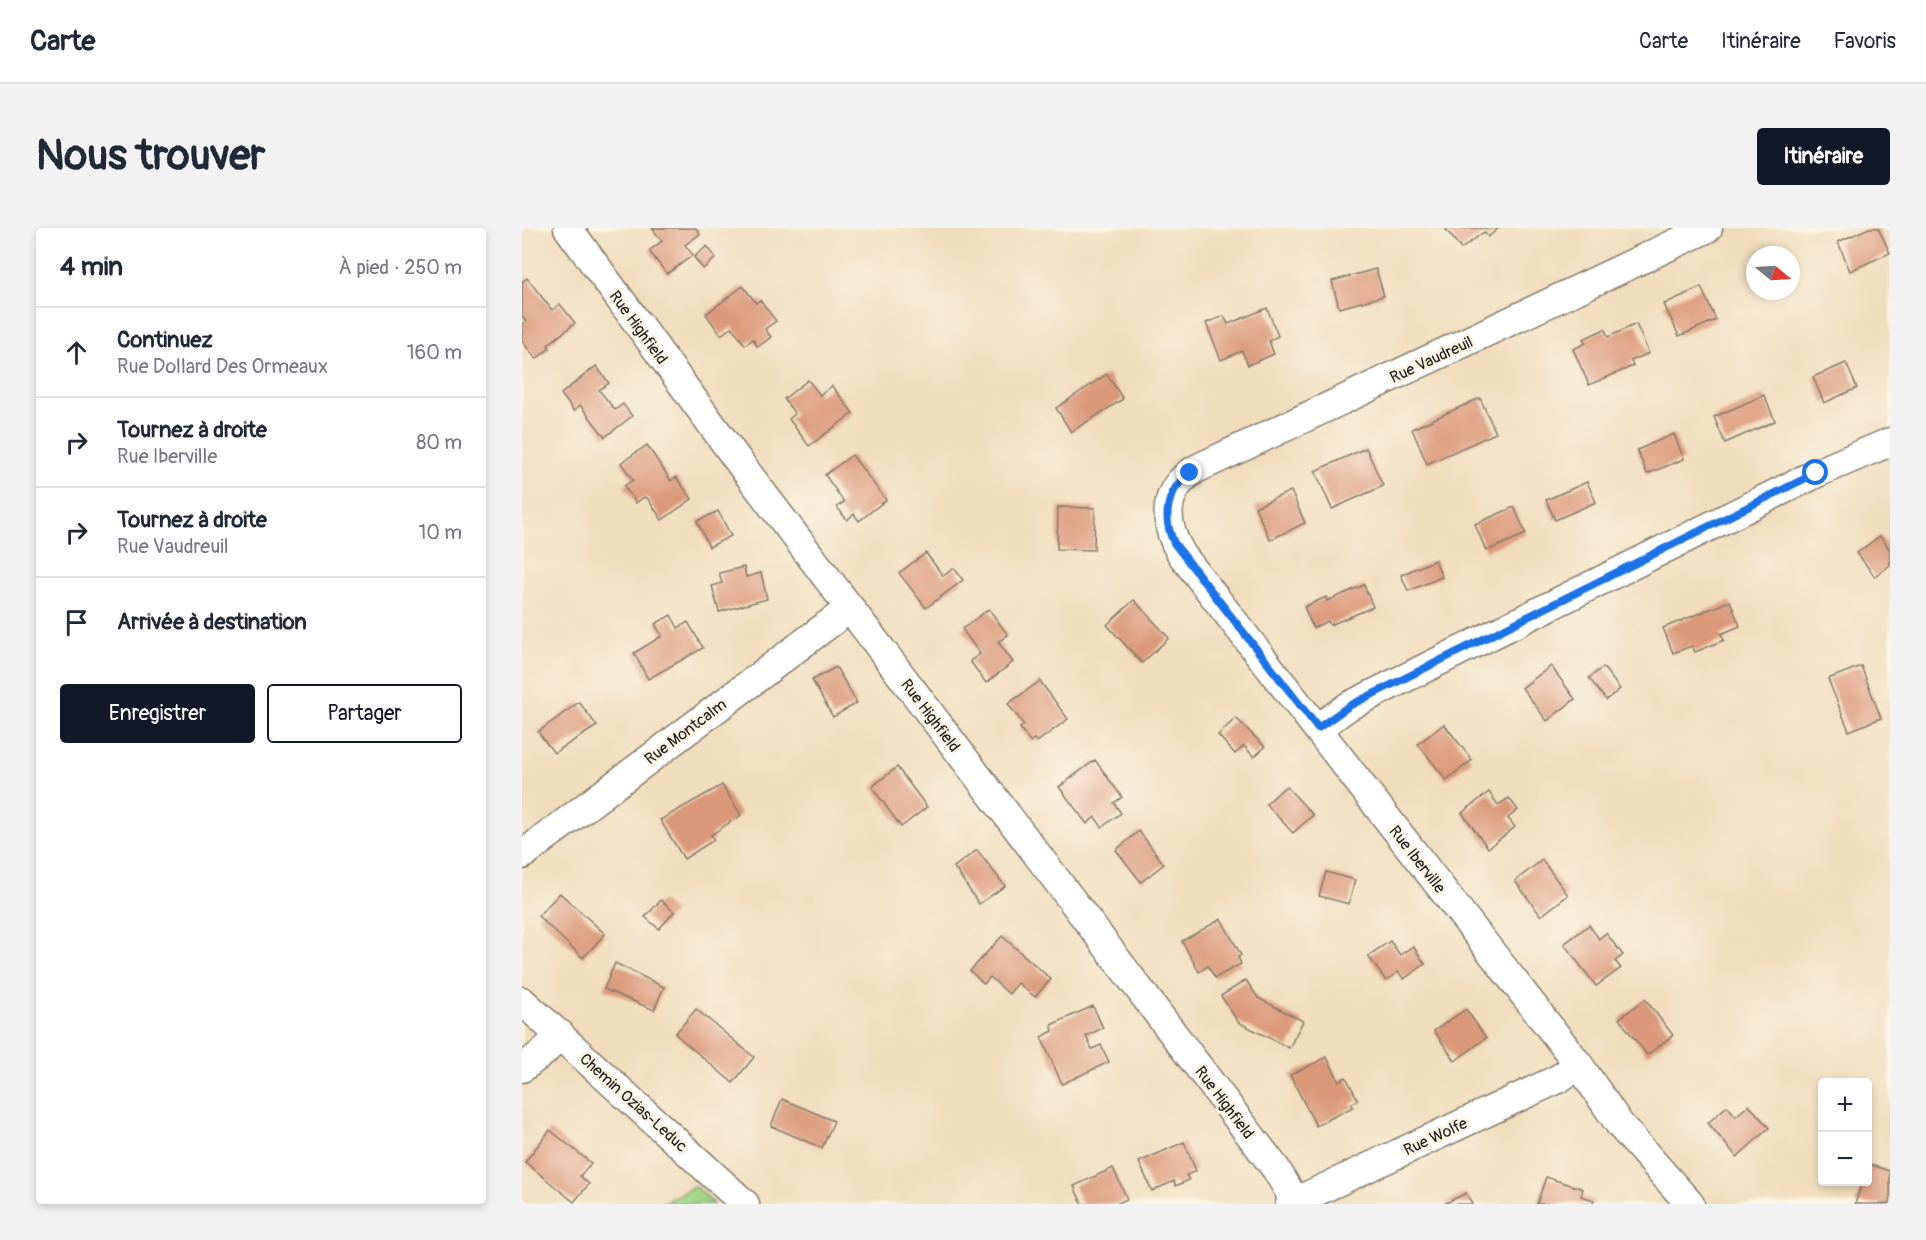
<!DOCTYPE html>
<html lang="fr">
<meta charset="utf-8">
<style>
body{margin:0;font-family:Pangolin,sans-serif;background:#f2f2f3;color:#1f2937}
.controls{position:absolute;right:18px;bottom:18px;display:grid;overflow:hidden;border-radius:6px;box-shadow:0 3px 9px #0003}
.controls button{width:54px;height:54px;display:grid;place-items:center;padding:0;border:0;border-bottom:2px solid #e0e1e3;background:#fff;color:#1f2937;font:30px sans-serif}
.compass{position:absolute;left:1224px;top:18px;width:54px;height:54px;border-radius:50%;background:#fff;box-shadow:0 3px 9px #0003;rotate:108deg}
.stop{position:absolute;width:18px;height:18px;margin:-14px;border:4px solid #1a73e8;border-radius:50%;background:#fff}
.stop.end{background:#1a73e8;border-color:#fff;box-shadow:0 2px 6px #0008}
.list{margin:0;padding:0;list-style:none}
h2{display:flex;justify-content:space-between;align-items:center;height:78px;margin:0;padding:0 24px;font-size:26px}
h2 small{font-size:20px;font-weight:400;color:#747a83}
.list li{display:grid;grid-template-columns:39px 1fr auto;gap:18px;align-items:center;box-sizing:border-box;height:90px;padding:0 24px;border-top:2px solid #e0e1e3}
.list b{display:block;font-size:22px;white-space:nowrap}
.list p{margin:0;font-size:20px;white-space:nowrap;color:#747a83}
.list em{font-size:20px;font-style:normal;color:#747a83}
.actions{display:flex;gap:12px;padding:18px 24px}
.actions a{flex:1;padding:14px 0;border:2px solid #111827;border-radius:6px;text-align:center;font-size:21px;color:#111827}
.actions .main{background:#111827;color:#fff}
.icon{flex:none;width:33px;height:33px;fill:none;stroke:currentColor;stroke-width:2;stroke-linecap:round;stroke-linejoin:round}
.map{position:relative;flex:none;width:1368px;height:976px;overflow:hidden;border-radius:6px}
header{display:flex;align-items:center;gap:36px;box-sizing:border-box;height:84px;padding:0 30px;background:#fff;border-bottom:2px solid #e0e1e3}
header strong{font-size:28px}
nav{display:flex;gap:33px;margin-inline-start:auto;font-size:21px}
.intro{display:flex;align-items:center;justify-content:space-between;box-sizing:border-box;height:144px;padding:0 36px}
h1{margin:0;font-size:42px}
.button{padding:15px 27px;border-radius:6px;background:#111827;color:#fff;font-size:21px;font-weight:700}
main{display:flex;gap:36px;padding:0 36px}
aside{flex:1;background:#fff;border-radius:6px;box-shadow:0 3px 9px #0003}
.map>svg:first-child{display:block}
.green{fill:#a0d686;stroke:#5e7951;stroke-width:1.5}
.building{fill:#db9879}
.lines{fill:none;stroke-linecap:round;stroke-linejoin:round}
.minor-casing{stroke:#867c6c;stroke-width:31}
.minor{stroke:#fff;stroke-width:28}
.route{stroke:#1a73e8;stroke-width:8}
.labels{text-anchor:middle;stroke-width:6;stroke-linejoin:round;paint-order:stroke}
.street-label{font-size:16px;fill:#1c1c1c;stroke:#fcf5e5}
</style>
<header>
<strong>Carte</strong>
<nav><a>Carte</a><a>Itinéraire</a><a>Favoris</a></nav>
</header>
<div class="intro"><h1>Nous trouver</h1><a class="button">Itinéraire</a></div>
<main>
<aside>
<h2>4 min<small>À pied · 250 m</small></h2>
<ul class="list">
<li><svg class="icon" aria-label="ahead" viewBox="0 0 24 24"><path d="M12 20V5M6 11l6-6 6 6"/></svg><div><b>Continuez</b><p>Rue Dollard Des Ormeaux</p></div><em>160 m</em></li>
<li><svg class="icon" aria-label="right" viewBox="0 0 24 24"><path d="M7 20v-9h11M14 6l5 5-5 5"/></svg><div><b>Tournez à droite</b><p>Rue Iberville</p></div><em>80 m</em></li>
<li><svg class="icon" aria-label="right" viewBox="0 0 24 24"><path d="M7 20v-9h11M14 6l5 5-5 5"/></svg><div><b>Tournez à droite</b><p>Rue Vaudreuil</p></div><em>10 m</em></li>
<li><svg class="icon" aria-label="arrive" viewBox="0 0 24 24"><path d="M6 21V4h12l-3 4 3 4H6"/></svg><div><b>Arrivée à destination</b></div></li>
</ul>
<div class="actions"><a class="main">Enregistrer</a><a>Partager</a></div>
</aside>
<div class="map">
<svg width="1368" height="976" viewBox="0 0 1368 976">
<rect width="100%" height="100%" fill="#fcf5e5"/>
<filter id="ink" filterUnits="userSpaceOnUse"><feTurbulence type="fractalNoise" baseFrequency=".0167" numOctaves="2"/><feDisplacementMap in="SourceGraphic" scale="12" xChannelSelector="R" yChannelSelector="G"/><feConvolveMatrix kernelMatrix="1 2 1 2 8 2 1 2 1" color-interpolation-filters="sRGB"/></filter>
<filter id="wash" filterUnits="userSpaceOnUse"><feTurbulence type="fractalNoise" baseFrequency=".008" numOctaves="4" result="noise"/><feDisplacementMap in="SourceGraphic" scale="24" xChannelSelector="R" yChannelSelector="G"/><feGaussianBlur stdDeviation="1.35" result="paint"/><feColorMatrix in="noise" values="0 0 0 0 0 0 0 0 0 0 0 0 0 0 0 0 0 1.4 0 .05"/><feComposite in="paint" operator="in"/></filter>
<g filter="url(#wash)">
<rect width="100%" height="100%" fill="#f0ddbc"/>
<polygon class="green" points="173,958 192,976 139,976"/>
<g id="blocks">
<g class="building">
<polygon points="130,0 174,0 178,6 163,17 171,27 145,46 127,23 140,13"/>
<polygon points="923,0 977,0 966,9 962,4 939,21"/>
<polygon points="1347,0 1356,0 1368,25 1328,43 1316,14"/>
<polygon points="185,18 194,30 181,41 172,29"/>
<polygon points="854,41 862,68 817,80 810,53"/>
<polygon points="5,50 30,82 38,76 53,95 26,117 28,120 14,131 0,113 0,96 4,93 0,88 0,54"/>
<polygon points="221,58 234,75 238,72 254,93 243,101 249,109 236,119 231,111 223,117 210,99 199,107 184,86"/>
<polygon points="1179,59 1194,92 1157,108 1142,76"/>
<polygon points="745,80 756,108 747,113 752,126 726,137 720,123 699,132 684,95 702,88 706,96"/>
<polygon points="1114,96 1127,125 1109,133 1111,138 1067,157 1051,121 1064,115 1061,111 1083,101 1086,109"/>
<polygon points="1324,135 1335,160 1302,175 1291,149"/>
<polygon points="74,138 87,155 77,162 93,182 101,176 110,188 83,209 58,177 52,183 39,166"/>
<polygon points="585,146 601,171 549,204 534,180"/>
<polygon points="286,152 298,167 310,158 331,185 287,218 267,191 273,186 262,171"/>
<polygon points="1242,167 1253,193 1203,215 1192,189"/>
<polygon points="958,170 974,205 905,236 890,201"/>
<polygon points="1152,206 1162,231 1125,246 1115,222"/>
<polygon points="125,217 149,253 154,249 170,271 140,292 126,271 122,269 114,275 102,258 111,252 99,235"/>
<polygon points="844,220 861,258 810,281 793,243"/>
<polygon points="330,227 364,272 337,293 332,286 325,292 315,279 322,274 303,247"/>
<polygon points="1065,254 1074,274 1033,292 1024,272"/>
<polygon points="769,263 783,295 748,312 733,279"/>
<polygon points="536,279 573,280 572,322 535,321"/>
<polygon points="992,279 1004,306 964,323 953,296"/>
<polygon points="196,283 209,308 187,319 175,293"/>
<polygon points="1358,308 1368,322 1368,337 1353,349 1335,325"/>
<polygon points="404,325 421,348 432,340 441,352 404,380 377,345"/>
<polygon points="913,332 920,349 886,363 879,347"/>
<polygon points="222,339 224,349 239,345 245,371 197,384 190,358 200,355 197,345"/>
<polygon points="842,357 851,379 808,397 806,393 791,400 782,379 804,369 805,373"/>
<polygon points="612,372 647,410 620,435 585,397"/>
<polygon points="1208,373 1218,398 1199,406 1202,412 1173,424 1170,418 1151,425 1141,400"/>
<polygon points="467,381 486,407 476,414 491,434 464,455 448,433 458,426 440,401"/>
<polygon points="149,387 156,400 166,394 181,420 126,451 112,425 140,408 133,396"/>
<polygon points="1029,438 1053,471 1025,493 1000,460"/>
<polygon points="1339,438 1359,490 1327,503 1306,451"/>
<polygon points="314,439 335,475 311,489 290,452"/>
<polygon points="1081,439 1098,461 1084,472 1067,450"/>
<polygon points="518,453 546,491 515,514 512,511 508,514 498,500 502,497 486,476"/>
<polygon points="57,474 75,498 32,525 16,504"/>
<polygon points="714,490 743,519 732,529 722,518 713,526 696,507"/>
<polygon points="922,496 950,532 924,552 896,516"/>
<polygon points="573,532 600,569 592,575 599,585 580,599 573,589 565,596 537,559"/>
<polygon points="375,539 405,579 379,599 350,559"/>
<polygon points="200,557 219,587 189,607 192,612 162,631 138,592"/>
<polygon points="764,558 791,587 771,605 744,576"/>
<polygon points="967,564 976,577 987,570 996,582 986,590 993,599 966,620 940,585"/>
<polygon points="617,603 642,636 619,654 594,622"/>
<polygon points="455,622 483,658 457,676 432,639"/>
<polygon points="1020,632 1046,667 1019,688 993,653"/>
<polygon points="804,644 833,652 827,676 797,668"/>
<polygon points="38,665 83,706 61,730 16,688"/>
<polygon points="139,672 152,684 137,701 123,689"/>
<polygon points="699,691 719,727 716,729 719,736 693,750 686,738 677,744 660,713"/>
<polygon points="1067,697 1077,711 1084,705 1101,727 1093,733 1099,740 1074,758 1042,716"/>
<polygon points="480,708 529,751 513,769 496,755 487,766 468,749 462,756 448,743"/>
<polygon points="868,713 878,727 891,718 903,736 882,751 876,744 864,753 846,728"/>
<polygon points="93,735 142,759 132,782 82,761"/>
<polygon points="724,752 736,770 781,793 767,820 716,794 699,768"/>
<polygon points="1123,771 1151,807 1125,827 1097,791"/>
<polygon points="571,778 581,800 564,808 570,821 579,817 587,834 540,856 519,809 531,803 529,797"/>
<polygon points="174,781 232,829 211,855 153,806"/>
<polygon points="944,781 964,810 933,833 912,803"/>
<polygon points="805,829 817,853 824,849 836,872 829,876 831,879 794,898 768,847"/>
<polygon points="260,871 312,893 300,920 249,898"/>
<polygon points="1227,877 1247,900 1215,929 1186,895 1205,878 1214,888"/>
<polygon points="28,902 69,935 58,948 67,956 52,974 3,934"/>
<polygon points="662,914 674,943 664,947 667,952 654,958 652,953 630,963 617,934"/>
<polygon points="1346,936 1368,943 1368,976 1333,976 1340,954 1346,954"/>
<polygon points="591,940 605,971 594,976 560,976 552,958"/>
<polygon points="1024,949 1061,961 1059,968 1072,972 1071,976 1015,976"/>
<polygon points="944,965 950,976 922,976"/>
</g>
</g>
</g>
<g filter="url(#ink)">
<use href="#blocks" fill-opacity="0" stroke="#867c6c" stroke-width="1.5"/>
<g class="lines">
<defs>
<g id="minor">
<polyline points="46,0 220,238 754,941 773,973"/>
<polyline points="796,500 827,478 1295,245 1368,214"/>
<polyline points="0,627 328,380"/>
<polyline points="0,773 223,976"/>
<polyline points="0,840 22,824 38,806"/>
<polyline points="768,976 1036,851 1057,837"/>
<path d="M 1168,976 L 1098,897 L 1057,837 L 660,327 C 641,296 639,262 674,241 L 1186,0"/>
</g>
</defs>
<use href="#minor" class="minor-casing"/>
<use href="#minor" class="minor"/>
</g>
</g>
<g class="lines" filter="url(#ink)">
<path class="route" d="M 668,245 C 644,263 640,289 652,315 L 796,500 L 827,478 L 1294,245"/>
</g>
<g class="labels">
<g class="street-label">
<text transform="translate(117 99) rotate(54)" y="6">Rue Highfield</text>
<text transform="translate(909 131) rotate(-25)" y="6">Rue Vaudreuil</text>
<text transform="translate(409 487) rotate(53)" y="6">Rue Highfield</text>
<text transform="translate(163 503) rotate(-37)" y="6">Rue Montcalm</text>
<text transform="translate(896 631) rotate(52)" y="6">Rue Iberville</text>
<text transform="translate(112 874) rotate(42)" y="6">Chemin Ozias-Leduc</text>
<text transform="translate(703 874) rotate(53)" y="6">Rue Highfield</text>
<text transform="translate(913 908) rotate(-25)" y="6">Rue Wolfe</text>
</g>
</g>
</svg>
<div class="controls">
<button>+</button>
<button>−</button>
</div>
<svg class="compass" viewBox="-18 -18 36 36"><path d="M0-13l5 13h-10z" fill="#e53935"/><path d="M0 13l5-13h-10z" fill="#747a83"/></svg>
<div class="stop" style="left:1294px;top:245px"></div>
<div class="stop end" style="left:668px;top:245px"></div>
</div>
</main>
